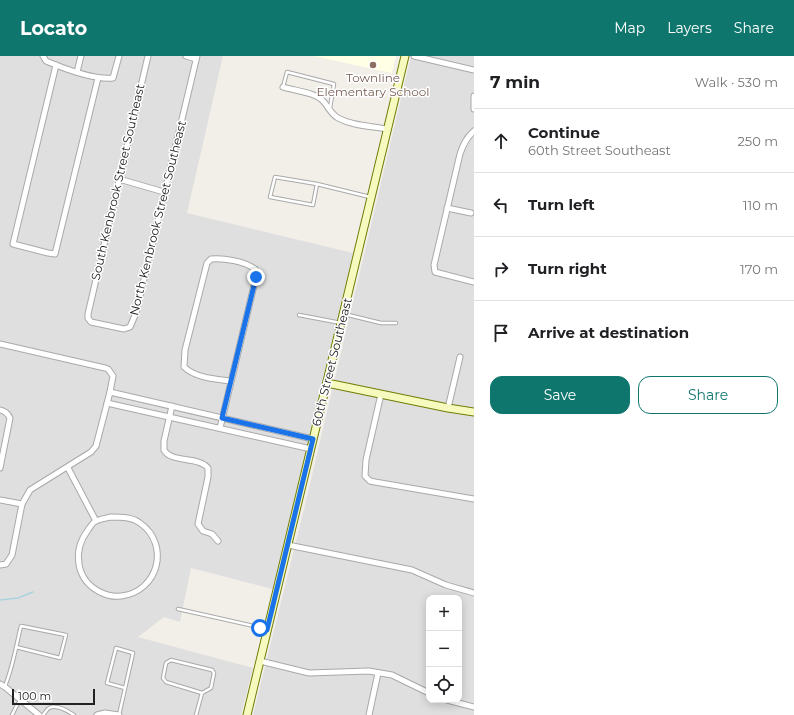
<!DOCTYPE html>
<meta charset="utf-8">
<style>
body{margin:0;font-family:Montserrat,sans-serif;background:#f6f6f6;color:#202124}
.controls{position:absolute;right:12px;bottom:12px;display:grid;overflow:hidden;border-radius:8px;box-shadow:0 2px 10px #0003}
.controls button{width:36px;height:36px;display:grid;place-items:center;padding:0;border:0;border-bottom:1px solid #e0e0e0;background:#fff;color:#202124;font:20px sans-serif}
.scale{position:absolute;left:12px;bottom:10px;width:83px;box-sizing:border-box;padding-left:4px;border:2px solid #222;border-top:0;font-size:11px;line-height:14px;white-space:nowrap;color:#222;-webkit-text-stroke:3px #fff;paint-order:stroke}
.stop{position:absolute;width:12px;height:12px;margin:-9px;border:3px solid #1a73e8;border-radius:50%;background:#fff}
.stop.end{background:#1a73e8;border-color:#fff;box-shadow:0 1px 4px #0008}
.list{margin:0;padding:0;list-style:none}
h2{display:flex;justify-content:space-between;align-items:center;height:52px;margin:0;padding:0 16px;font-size:17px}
h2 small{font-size:13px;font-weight:400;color:#757577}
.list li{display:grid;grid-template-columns:26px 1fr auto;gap:12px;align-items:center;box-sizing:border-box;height:64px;padding:0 16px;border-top:1px solid #e0e0e0}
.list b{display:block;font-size:15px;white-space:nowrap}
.list p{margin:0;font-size:13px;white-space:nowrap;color:#757577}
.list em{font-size:13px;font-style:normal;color:#757577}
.actions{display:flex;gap:8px;padding:12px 16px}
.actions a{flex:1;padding:9px 0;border:1px solid #0f766e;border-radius:12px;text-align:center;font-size:14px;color:#0f766e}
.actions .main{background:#0f766e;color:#fff}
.icon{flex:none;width:22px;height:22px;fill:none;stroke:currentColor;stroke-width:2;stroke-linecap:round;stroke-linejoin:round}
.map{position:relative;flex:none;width:474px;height:659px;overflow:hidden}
header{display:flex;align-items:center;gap:24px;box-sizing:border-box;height:56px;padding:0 20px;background:#0f766e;color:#fff}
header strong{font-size:19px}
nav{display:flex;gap:22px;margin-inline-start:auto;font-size:14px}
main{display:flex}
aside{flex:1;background:#fff}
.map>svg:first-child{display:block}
.residential{fill:#e0dfdf;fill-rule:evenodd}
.education{fill:#ffffe5}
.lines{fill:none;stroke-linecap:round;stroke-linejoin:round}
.stream{stroke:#aad3df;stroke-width:1.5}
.lane-casing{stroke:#a9a9a9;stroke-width:4.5}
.street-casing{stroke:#a9a9a9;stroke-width:7}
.secondary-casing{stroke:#707d05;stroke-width:9}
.lane{stroke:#fff;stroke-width:2.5}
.street{stroke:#fff;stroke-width:5}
.secondary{stroke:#f7fabf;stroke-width:7}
.route{stroke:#1a73e8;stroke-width:5}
.education-dot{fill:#8d6e63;stroke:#fff;stroke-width:1.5}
.labels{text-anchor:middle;stroke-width:3;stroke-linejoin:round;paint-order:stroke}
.education-label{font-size:12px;fill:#785e54;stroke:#fff}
.street-label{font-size:12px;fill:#222;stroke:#fff}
</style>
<header>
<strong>Locato</strong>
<nav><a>Map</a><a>Layers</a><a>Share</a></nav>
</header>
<main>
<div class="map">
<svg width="474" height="659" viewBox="0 0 474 659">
<rect width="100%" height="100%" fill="#f2efe9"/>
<g class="residential">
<polygon points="0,0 223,0 187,157 353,197 273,533 191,512 180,566 164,561 138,581 253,612 241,659 0,659"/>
<path d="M 411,0 L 474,0 L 474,659 L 253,659 L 305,449 ZM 429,542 L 459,542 L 459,644 L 429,644 Z"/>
</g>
<polygon class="education" points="313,0 396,0 392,17"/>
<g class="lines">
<polyline class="stream" points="0,544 18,542 33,536"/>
<defs>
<g id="lane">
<polyline points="283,31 287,16 334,28 330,52"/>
<polyline points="317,128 313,149 270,141 275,121 317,128 370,141"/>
<polyline points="344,258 381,267 396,267"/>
<polyline points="299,259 341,267"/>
<polyline points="178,553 267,573"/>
<polygon points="171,604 212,614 214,617 211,632 202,637 166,626 163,622 166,607"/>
<path d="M 5,630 C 13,611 16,590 21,570 L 66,579 L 60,602 L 16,591"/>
<polyline points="12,659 17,649 21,644"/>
<path d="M 43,659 C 45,657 47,653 49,652 C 56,648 68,655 74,659"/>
<polyline points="119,659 133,597 116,592 107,627 125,632"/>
<polyline points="196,659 202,637"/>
</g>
<g id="street">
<path d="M 43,0 L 46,5 C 65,13 93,24 113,22 L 119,0"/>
<polyline points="148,0 88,258 88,262 91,266 124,273 130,271 136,257 197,0"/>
<polyline points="186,0 196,3"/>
<polyline points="414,0 474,14"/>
<polyline points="56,9 13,188 48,197 55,198 98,22"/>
<polyline points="77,16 81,0"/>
<path d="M 283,31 C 295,35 316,36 324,46 C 329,52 331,58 338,62 C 353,70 371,70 387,73"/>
<polyline points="474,40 474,53"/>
<path d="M 474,75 C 466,82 463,89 460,98 L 434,209 L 435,216 L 474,226"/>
<polyline points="119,123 164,136"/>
<polyline points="447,152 471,157"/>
<polyline points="0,288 105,312 108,313 113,320 110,336 96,390 91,396 30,434 22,448 12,499 6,508 0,509"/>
<polyline points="110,336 313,383"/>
<polyline points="381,338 366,404 365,420 370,425 375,426 474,443"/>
<polyline points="107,347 311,393"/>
<path d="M 172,350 L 164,385 L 164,394 C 171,407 198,400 208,412 L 208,421 L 198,468 L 203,475 L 212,478 L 218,485"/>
<polyline points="448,352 460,301"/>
<path d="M 0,354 C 5,355 8,358 10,362 L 0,412"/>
<path d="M 220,372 L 256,221 L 255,213 C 244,205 224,202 211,203 L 207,207 L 185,294 L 184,311 C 196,322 215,323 230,325"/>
<polyline points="68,412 96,465"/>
<polyline points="0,444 22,448"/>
<path d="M 111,461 C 121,461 132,461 140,467 C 171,489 158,536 121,540 C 114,541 106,539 100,536 C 76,524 72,495 88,474 C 90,471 93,466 96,465 C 100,463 107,462 111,461 Z"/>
<polyline points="288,489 412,514 446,529 474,537"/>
<polyline points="260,605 309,617 369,615 392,619 429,637"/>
<polyline points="0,628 5,631 39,659"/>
<polyline points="447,644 474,651"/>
<polyline points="97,659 105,657 119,659"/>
<polyline points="369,659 378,617"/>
</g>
<g id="secondary">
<polyline points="327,327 448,352 474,356"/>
<polyline points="247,659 405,0"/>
</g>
</defs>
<use href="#lane" class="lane-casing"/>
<use href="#street" class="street-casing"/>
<use href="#secondary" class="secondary-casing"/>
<use href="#lane" class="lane"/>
<use href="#street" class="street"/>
<use href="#secondary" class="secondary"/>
</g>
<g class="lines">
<polyline class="route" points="256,221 222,362 313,383 267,574 260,572"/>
</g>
<circle class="education-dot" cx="373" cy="9" r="4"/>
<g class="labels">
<g class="education-label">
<text x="373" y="26">Townline<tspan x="373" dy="14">Elementary School</tspan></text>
</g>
<g class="street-label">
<text transform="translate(118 126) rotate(-77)" y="4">South Kenbrook Street Southeast</text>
<text transform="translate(158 162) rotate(-76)" y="4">North Kenbrook Street Southeast</text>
<text transform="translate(332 306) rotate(-76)" y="4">60th Street Southeast</text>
</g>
</g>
</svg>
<div class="controls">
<button>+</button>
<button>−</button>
<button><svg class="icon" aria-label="locate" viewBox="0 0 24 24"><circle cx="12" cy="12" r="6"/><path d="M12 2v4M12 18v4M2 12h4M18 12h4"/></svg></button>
</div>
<div class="scale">100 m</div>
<div class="stop" style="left:260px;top:572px"></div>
<div class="stop end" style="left:256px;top:221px"></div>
</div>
<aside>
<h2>7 min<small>Walk · 530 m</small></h2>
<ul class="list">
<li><svg class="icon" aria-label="ahead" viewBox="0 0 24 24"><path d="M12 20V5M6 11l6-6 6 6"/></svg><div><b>Continue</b><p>60th Street Southeast</p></div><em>250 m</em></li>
<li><svg class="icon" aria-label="left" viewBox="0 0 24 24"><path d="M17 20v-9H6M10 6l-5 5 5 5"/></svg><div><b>Turn left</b></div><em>110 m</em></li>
<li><svg class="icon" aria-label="right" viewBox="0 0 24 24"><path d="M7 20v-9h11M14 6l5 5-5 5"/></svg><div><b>Turn right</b></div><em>170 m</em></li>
<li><svg class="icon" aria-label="arrive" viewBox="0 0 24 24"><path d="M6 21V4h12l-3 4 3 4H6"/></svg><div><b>Arrive at destination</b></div></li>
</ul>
<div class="actions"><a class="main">Save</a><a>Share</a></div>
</aside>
</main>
